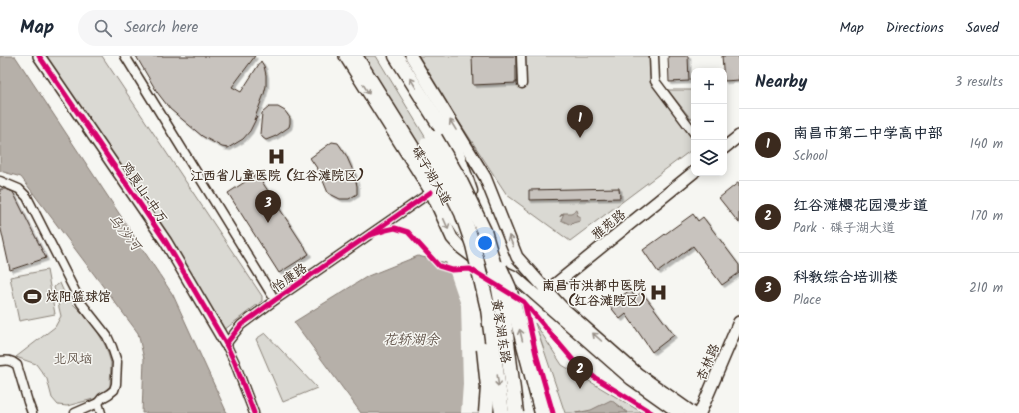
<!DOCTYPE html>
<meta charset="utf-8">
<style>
body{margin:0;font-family:Kalam,"LXGW WenKai TC",sans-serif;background:#f6f6f7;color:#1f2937}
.controls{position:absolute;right:12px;top:12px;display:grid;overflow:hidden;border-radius:8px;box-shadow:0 2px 10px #0003}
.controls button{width:36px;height:36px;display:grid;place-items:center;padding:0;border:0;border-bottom:1px solid #e0e1e3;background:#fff;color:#1f2937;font:20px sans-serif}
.you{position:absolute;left:485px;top:187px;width:14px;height:14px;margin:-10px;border:3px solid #fff;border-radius:50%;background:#1a73e8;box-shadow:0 0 0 6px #1a73e833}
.badge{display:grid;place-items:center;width:26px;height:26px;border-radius:50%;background:#3b2a1e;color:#fff;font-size:13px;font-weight:700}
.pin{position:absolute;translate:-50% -33px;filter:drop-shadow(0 1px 2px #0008)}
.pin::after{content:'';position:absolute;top:21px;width:14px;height:12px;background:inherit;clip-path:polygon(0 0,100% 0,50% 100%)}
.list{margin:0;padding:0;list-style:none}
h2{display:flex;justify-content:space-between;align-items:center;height:52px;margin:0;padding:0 16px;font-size:17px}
h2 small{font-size:13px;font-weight:400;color:#747a83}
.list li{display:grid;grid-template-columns:26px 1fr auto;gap:12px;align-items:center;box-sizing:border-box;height:72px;padding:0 16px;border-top:1px solid #e0e1e3}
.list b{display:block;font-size:15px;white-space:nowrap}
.list p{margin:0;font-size:13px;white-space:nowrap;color:#747a83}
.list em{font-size:13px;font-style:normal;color:#747a83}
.icon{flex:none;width:22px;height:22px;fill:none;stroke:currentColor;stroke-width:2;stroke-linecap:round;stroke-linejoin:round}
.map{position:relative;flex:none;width:739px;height:357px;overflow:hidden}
header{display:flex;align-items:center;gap:24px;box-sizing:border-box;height:56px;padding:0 20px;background:#fff;border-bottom:1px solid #e0e1e3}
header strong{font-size:19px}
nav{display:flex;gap:22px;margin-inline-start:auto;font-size:14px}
.search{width:280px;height:36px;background:#f6f6f7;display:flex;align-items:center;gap:10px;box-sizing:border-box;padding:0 14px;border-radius:22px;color:#747a83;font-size:15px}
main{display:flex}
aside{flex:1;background:#fff}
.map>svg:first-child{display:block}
.green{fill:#dad9d3;stroke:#8a8278}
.water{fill:#b6b0a9;stroke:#857a71}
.pier{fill:#f6f6f2}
.building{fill:#c8c3be;stroke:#3b2a1e;filter:url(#shadow)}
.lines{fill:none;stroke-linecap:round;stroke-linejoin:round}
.street-casing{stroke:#3b2a1e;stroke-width:11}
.secondary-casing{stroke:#3b2a1e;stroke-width:14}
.highway-casing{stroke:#3b2a1e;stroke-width:17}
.street{stroke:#f6f6f2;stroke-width:8}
.secondary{stroke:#f6f6f2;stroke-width:11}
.highway{stroke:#f6f6f2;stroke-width:14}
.highway-bridge-casing{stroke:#3b2a1e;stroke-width:17;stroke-linecap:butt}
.highway-bridge{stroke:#f6f6f2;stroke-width:14}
.cycleway-casing{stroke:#f6f6f2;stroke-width:8}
.cycleway{stroke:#d6006c;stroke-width:5}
.oneway{stroke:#989088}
.labels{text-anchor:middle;stroke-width:3;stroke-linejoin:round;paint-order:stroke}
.poi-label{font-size:13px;font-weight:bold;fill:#3b2a1e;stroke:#f6f6f2}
.street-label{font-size:13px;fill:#3b2a1e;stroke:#f6f6f2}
.park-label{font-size:13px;fill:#63564b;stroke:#f6f6f2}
.water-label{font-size:14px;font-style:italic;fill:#605248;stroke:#f6f6f2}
</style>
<header>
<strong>Map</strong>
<div class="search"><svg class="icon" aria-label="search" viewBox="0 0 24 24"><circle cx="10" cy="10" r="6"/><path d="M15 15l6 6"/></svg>Search here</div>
<nav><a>Map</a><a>Directions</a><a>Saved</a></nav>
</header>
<main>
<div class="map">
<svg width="739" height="357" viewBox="0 0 739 357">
<defs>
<filter id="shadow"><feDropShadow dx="2.5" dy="2.5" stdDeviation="0" flood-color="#0004"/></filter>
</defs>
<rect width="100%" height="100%" fill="#f6f6f2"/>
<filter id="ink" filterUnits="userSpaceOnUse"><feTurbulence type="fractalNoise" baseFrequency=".025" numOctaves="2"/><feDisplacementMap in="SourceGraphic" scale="8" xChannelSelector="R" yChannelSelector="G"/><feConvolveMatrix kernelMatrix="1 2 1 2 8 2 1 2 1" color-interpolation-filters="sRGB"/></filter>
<g filter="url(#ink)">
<g class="green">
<polygon points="45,0 102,0 262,240 262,245 224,274"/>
<polygon points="360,0 376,0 427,84 417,92"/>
<polygon points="416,0 650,0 650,20 694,83 694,92 570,185 507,139"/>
<polygon points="668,34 694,34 694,61 691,63"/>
<polygon points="47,214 55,258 19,265 10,221"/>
<polygon points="60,227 66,241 94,269 106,291 111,307 110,330 97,342 67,350 58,349 52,342 47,323 36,308 16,301 55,271 61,260 54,231"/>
<polygon points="535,267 562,309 643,357 565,357"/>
<polygon points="265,277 317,332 283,346 256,283"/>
</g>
<g class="water">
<polygon points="0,0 15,0 173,239 227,357 142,357 144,303 138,277 21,121 0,115"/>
<polygon points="577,154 578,157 576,159 580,161 580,165 573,167 571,169 561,164 564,157 560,161 560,160 563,157 571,157"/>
<polygon points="418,200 463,211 519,357 361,357 294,266 368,220"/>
<polygon points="611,344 628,357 576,357 591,354"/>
</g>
<polygon class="pier" points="446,205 465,210 521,357 461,357 463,328 461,249"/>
<g class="building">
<polygon points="136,0 255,0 232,31 241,36 261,5 264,10 266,19 266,30 264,38 254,64 257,61 250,75 243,83 228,92 222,91 202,80 170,53 157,36"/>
<polygon points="472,0 516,0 516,27 473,29"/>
<polygon points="668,0 688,0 689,25 669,26"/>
<polygon points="722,0 739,0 739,24 724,25"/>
<polygon points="269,51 278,51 285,55 290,62 290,67 289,71 276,80 266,84 263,82 260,78 262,57"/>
<polygon points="332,86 338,87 346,99 354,117 357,130 357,138 349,143 340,143 328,137 319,115 310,102"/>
<polygon points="257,118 309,198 279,217 228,137"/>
<polygon points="739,126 739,167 719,142"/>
<polygon points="619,132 620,142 529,144 529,134"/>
<polygon points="0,133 6,133 13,136 46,202 10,214 0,169"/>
<polygon points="693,158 698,165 703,161 739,209 739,217 722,229 693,190 658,216 643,194"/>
<polygon points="630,234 635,241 642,236 674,279 652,296 626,258 620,263 609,249"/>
</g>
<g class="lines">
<defs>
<g id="street">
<polyline points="125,0 275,244"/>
<polyline points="521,0 522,28"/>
<polyline points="654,0 655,25 694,77"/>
<polyline points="0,125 19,133 27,141 81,247 107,280 112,291 117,306 116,328 114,334 109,338 102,342 98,347 101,357"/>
<path d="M 0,305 C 7,304 11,304 17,309 L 28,346 L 32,357"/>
<polyline points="75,357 98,347"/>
<polyline points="254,357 235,307 226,288 241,269 275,244 431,136"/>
</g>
<g id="secondary">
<polyline points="39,0 166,186 226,288"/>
<polyline points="345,0 431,136 452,182 461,192 474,202 515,221 631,323 679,357"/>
<polyline points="411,0 485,121 517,201 547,235 561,250 638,318 693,357"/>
<polyline points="724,92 739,80"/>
<polyline points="542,239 694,116"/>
<polyline points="700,357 739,266"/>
</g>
<g id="highway">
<polyline points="355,0 466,178"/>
<polyline points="396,0 456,95 470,135"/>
</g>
</defs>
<use href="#street" class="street-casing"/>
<use href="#secondary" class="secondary-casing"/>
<use href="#highway" class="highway-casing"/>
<use href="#street" class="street"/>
<use href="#secondary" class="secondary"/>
<use href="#highway" class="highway"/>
<defs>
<g id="highway-bridge">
<polyline points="435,82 459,123 484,175 496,217 503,255 516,357"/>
<polyline points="427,88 462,157 473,189 488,253 502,357"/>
<polyline points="500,212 509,232 542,357"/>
<polyline points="484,293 488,331 486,357"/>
</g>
</defs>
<use href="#highway-bridge" class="highway-bridge-casing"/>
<use href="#highway-bridge" class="highway-bridge"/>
<defs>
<g id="cycleway">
<polyline points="39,0 166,186 226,288"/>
<polyline points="370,179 386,174 395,172 408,176 439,210 452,214 470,213 524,246 574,305 594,321 652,357"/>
<polyline points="525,249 536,298 553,357"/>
<polyline points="254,357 235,307 226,288 241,269 275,244 431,136"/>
</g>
</defs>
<use href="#cycleway" class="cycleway-casing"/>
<use href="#cycleway" class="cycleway"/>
</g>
<defs><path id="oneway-shaft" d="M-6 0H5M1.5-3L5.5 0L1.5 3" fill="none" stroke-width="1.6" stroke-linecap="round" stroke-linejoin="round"/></defs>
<g class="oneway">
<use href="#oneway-shaft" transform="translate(413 27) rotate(-122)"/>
<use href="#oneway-shaft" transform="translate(366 33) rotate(58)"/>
<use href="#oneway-shaft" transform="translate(453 69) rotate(-121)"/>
<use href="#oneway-shaft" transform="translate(446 168) rotate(66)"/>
<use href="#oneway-shaft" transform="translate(511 185) rotate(-112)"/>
<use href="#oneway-shaft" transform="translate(521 279) rotate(-104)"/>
<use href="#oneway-shaft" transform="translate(597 281) rotate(-138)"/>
<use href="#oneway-shaft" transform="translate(498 325) rotate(83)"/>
</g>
</g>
<defs>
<symbol id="hospital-bare" viewBox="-9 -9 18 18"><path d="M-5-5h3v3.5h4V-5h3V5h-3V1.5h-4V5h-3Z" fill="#3b2a1e" stroke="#f6f6f2" stroke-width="2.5" paint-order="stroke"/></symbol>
<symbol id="stadium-bare" viewBox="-9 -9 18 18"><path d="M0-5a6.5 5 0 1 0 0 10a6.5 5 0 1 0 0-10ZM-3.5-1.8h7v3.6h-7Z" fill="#3b2a1e" stroke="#f6f6f2" stroke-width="2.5" paint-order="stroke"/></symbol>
</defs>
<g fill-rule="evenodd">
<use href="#hospital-bare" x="264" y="88" width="25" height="25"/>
<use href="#hospital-bare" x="646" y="224" width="25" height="25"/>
<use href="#stadium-bare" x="20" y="228" width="25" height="25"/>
</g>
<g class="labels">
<g class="poi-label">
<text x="277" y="124">江西省儿童医院 (红谷滩院区)</text>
<text x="646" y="234" text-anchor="end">南昌市洪都中医院<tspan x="646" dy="15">(红谷滩院区)</tspan></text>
<text x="46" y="245" text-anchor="start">炫阳篮球馆</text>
</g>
<g class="street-label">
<text transform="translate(432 119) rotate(60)" y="5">碟子湖大道</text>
<text transform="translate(145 136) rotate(56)" y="5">鸡良山-中万</text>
<text transform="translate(608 168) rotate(-39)" y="5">雅苑路</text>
<text transform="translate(289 221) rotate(-35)" y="5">怡康路</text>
<text transform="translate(502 275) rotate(81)" y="5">黄家湖东路</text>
<text transform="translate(707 306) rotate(-67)" y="5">杏林路</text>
</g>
<g class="park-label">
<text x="73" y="307">北风垴</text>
</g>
<g class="water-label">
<text transform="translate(125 176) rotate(51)" y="5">乌沙河</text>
<text x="411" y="288">花轿湖余</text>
</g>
</g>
</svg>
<div class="controls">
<button>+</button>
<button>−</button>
<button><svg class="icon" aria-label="layers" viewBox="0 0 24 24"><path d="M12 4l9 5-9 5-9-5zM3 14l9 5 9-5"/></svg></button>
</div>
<div class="you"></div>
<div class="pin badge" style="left:580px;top:82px">1</div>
<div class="pin badge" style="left:580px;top:333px">2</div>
<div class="pin badge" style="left:268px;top:167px">3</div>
</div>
<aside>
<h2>Nearby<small>3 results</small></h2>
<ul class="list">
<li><span class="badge">1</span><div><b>南昌市第二中学高中部</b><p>School</p></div><em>140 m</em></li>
<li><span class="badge">2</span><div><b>红谷滩樱花园漫步道</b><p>Park · 碟子湖大道</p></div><em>170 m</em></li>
<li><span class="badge">3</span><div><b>科教综合培训楼</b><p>Place</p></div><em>210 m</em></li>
</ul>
</aside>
</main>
